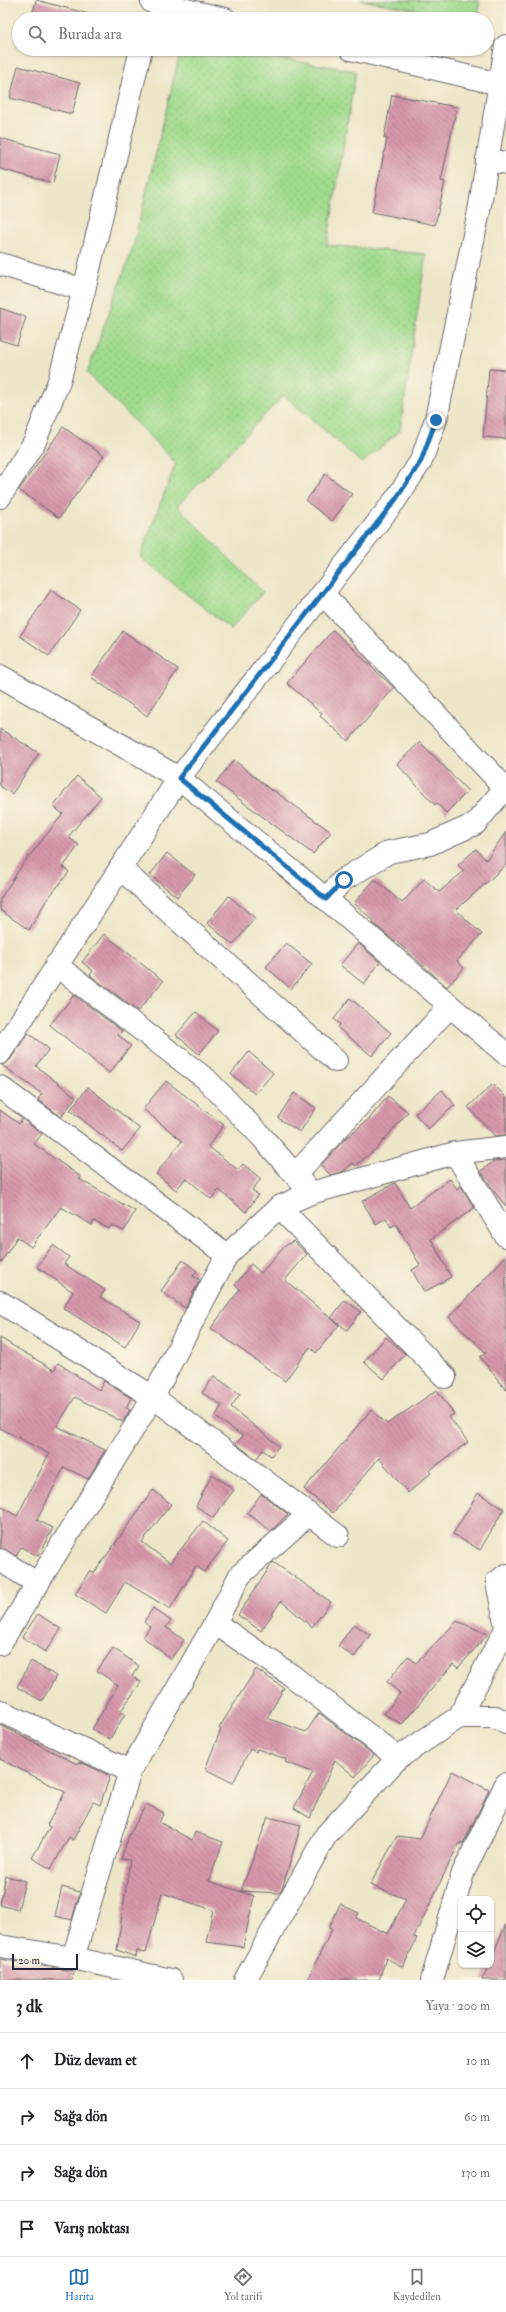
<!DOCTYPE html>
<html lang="tr">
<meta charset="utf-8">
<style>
body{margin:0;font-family:"IM FELL Double Pica",serif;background:#f2f2f2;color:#202124}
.controls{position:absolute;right:12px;bottom:12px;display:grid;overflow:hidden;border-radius:8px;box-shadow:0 1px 3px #0004}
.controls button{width:36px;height:36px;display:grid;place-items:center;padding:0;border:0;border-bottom:1px solid #e0e0e0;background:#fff;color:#202124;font:20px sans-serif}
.scale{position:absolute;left:12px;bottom:10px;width:66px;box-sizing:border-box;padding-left:4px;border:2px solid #22223b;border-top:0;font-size:11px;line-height:14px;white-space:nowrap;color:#22223b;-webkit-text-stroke:3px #fcf5e5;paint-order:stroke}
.stop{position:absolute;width:12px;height:12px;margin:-9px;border:3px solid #1f6fb2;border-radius:50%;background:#fff}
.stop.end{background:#1f6fb2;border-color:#fff;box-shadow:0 1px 4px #0008}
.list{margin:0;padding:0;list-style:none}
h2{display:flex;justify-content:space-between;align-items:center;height:52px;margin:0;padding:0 16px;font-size:17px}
h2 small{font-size:13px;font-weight:400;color:#757577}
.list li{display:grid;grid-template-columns:26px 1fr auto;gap:12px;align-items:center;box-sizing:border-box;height:56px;padding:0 16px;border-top:1px solid #e0e0e0}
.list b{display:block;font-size:15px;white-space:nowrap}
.list em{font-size:13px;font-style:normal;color:#757577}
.icon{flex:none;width:22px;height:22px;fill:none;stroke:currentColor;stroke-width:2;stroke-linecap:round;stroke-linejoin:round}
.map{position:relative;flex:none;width:506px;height:1980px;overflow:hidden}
.search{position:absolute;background:#fff;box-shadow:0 1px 3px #0004;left:12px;right:12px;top:12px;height:44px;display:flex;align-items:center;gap:10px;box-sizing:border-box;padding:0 14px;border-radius:22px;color:#757577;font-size:15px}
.sheet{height:276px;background:#fff}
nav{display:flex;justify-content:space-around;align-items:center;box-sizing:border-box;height:56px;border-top:1px solid #e0e0e0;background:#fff;font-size:11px;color:#757577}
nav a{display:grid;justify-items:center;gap:2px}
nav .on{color:#1f6fb2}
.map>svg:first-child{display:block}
.grass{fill:url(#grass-dots);stroke:#617e64}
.building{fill:url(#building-back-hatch)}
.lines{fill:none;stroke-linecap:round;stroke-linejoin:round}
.minor-casing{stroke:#69676d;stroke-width:24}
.minor{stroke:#fff;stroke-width:22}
.route{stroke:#1f6fb2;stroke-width:5}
</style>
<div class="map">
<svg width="506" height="1980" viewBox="0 0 506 1980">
<defs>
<pattern id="grass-dots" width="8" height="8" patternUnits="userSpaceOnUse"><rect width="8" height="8" fill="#a0db8e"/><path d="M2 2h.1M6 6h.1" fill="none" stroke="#8abc7b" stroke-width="1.8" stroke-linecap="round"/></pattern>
<pattern id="building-back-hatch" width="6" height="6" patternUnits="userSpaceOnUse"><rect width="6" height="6" fill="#d697ab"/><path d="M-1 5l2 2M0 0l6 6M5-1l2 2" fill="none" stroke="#ad7b8c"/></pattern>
</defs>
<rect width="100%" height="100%" fill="#fcf5e5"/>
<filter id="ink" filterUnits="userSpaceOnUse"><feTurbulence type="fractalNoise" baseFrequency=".025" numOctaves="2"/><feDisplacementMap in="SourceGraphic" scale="8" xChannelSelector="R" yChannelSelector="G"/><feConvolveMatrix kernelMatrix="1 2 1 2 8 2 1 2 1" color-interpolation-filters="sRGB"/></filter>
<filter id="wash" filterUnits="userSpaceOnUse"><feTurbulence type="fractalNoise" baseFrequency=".012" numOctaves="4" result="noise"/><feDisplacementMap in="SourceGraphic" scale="16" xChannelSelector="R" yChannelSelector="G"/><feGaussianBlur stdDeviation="0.9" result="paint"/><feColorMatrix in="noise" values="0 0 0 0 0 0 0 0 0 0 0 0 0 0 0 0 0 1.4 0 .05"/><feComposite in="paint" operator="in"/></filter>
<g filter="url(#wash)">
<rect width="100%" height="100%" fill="#ede6c9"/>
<g class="grass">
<polygon points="361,0 479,0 479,19 469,19"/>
<polygon points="181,49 224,49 356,71 327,245 426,254 400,431 362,463 284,395 177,506 263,592 231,629 140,557 176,463 87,373 133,247"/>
</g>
<g id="blocks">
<g class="building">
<polygon points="36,0 89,14 88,19 31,19"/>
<polygon points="18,66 80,83 72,114 10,98"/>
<polygon points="392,95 457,107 441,181 445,182 435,225 372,212 387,139 384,138"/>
<polygon points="0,138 60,154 53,183 0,169"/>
<polygon points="0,308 26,317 17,345 0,340"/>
<polygon points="489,369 506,370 506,439 483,437"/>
<polygon points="63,427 104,456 59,518 19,490"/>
<polygon points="325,474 352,494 332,521 306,501"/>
<polygon points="51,590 80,610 49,656 20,636"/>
<polygon points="333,630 394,688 348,741 320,716 322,714 287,683"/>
<polygon points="123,631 178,669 147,716 91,677"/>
<polygon points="0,729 39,753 12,794 0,786"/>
<polygon points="420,742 468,791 446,813 437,803 435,805 397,764"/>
<polygon points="234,760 272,791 273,790 331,832 313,854 216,782"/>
<polygon points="77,776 101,797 68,837 79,845 63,867 69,872 46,901 29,930 0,910 0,899 23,864 63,814 53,806"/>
<polygon points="506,832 506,865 456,910 482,934 457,961 464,968 447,987 396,941 395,942 373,923 374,921 354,903 375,879 402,903 424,879 439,892 464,871 458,865 476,849 486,860"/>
<polygon points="167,853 195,875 177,897 150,875"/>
<polygon points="229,896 255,918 233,945 207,923"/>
<polygon points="104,934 163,981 138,1011 90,975 93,971 82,962"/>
<polygon points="286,943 312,964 291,989 266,967"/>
<polygon points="358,943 380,962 364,984 340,965"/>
<polygon points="74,995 122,1031 118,1035 131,1046 109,1073 50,1025"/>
<polygon points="350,998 391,1033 372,1056 338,1028 340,1024 334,1019"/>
<polygon points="196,1012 218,1031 199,1054 176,1035"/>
<polygon points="28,1033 49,1049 36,1066 76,1097 61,1117 38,1099 42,1094 2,1065 10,1060"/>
<polygon points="249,1052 273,1073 255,1094 231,1074"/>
<polygon points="166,1081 224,1125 208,1146 238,1170 243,1164 261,1179 252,1190 258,1195 246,1212 219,1190 211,1199 186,1178 176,1190 156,1174 182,1141 143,1109"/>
<polygon points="493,1084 506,1097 506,1135 495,1136 468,1107"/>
<polygon points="88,1087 140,1129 122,1151 70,1110"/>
<polygon points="442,1090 455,1105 428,1129 415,1114"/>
<polygon points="294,1093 316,1108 300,1132 278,1118"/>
<polygon points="388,1096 408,1112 377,1148 355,1166 353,1163 344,1171 330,1175 321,1165 346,1138 370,1118"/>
<polygon points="0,1110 19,1124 22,1119 42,1134 34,1144 81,1177 79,1179 135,1211 124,1231 112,1225 109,1229 94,1221 92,1225 61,1207 31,1247 17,1237 0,1264"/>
<polygon points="506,1160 506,1206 495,1193 481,1171 494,1161"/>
<polygon points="450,1179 457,1189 461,1186 474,1208 431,1239 451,1277 424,1292 412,1270 420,1265 396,1224 391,1227 386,1218 376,1224 362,1201 395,1183 410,1208"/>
<polygon points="293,1241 307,1254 285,1280 339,1325 316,1353 310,1347 285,1381 211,1328 240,1289 235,1285 251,1264 261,1273 285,1246"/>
<polygon points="53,1245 69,1257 64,1264 105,1290 100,1297 140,1321 125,1347 63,1308 73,1292 37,1267"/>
<polygon points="506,1256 506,1390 480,1357 486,1353 449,1317"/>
<polygon points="183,1260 197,1271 193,1276 200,1280 185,1308 161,1291"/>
<polygon points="345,1300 361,1312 347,1330 331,1318"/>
<polygon points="386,1337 405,1354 384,1379 364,1362"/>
<polygon points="0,1338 54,1370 58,1363 99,1390 104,1381 131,1398 126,1408 130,1410 123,1422 75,1397 57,1426 105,1450 88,1479 64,1467 37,1520 53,1528 38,1556 21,1547 16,1556 0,1548 0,1506 17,1516 49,1454 0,1428"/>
<polygon points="214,1376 240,1394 231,1407 279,1446 271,1456 263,1450 256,1459 236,1444 243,1436 215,1417 222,1405 202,1393"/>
<polygon points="437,1390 454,1414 449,1417 468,1442 429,1471 431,1473 408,1493 379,1458 333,1513 304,1489 371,1410 387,1424"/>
<polygon points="212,1474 234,1490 213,1518 196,1506"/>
<polygon points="153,1490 171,1504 142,1542 170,1563 203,1521 228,1541 204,1572 196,1566 170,1609 125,1582 106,1613 75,1594 90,1570 94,1573"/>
<polygon points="478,1493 504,1509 480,1550 453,1534"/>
<polygon points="261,1494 288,1514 271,1531 247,1513"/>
<polygon points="273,1562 331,1602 312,1627 281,1601 261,1631 238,1615"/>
<polygon points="153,1608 171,1621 166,1627 184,1640 171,1659 143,1637 150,1627 144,1622"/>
<polygon points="38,1614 61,1629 45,1652 22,1637"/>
<polygon points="457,1621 488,1634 458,1668 453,1664 402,1724 384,1714 400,1693 387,1682 408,1656 416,1663"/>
<polygon points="354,1624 370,1635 354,1657 338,1646"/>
<polygon points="113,1648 139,1666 132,1676 141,1682 120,1712 125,1714 110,1739 92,1729 118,1685 97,1671"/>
<polygon points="31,1661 56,1676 42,1701 17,1687"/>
<polygon points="256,1669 284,1688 267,1718 306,1732 319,1713 374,1755 355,1777 335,1760 310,1818 294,1808 313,1772 285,1762 286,1759 257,1749 256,1752 250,1749 233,1783 205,1769 221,1729 219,1728"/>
<polygon points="0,1725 77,1764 78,1762 85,1764 110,1776 100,1805 93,1802 73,1840 69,1837 51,1869 32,1858 50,1827 47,1825 65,1792 0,1759"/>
<polygon points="452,1771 489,1790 463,1844 459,1843 414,1937 417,1938 403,1967 386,1958 379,1980 307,1980 332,1929 329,1928 340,1904 359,1913 356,1918 388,1934 406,1899 370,1885 397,1836 420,1839"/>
<polygon points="146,1804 164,1813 159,1822 192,1840 195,1832 223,1842 209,1881 254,1896 243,1947 206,1942 213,1910 162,1893 146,1953 137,1951 136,1957 117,1950 130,1860 121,1859 128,1838"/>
<polygon points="268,1817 301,1825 282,1889 279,1893 241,1891"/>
<polygon points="6,1876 25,1881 18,1910 0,1905"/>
<polygon points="62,1887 80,1892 72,1920 55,1916"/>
<polygon points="506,1924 506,1980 482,1980 489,1965 491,1965 491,1959"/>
<polygon points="0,1959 73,1971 72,1980 0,1980"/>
</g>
</g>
</g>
<g filter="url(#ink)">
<use href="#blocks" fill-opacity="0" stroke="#69676d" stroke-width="1"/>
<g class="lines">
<defs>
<g id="minor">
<polyline points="153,0 152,2 225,19"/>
<polyline points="351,49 500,84"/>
<polyline points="487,160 506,163"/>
<polyline points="0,264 84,290"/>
<polyline points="0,497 35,441 59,381 84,290 141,49"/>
<polyline points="323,594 506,789"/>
<polyline points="0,676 179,778 326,899 506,1054"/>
<polyline points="120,868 336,1061"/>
<polyline points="326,899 343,880 389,852 430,844 475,824 505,788"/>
<polyline points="56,965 206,1079 261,1136 311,1193"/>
<polyline points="0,1053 179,778 396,499 421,461 436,419 479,211 506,46"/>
<polyline points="0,1087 227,1255"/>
<polyline points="455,1153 506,1236"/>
<polyline points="295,1175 450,1006"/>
<polyline points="279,1207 445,1377"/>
<polyline points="0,1302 153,1397 338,1536"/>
<polyline points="0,1560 38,1584"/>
<polyline points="506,1575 497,1582 506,1627"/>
<polyline points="215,1623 291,1675 398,1758"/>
<polyline points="0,1644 153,1397 227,1255 279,1207 311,1193 455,1153 506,1147"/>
<polyline points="0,1711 130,1771"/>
<polyline points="459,1717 506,1629"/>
<polyline points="0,1946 73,1958 171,1980"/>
<polyline points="73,1958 130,1771 215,1623 240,1575 308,1515"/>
<polyline points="245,1980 326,1835 398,1758 459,1717 495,1717 506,1723"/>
<polyline points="432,1980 463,1873 506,1784"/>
</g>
</defs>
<use href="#minor" class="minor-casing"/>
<use href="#minor" class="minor"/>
</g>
</g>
<g class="lines" filter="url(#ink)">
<polyline class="route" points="344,880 326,899 179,778 396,499 421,461 436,420"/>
</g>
</svg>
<div class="controls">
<button><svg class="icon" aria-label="locate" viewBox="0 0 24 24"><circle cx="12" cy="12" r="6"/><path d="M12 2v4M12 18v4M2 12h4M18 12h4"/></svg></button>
<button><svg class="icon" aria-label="layers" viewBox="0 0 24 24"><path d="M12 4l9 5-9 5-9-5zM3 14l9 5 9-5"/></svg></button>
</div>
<div class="scale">20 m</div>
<div class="stop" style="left:344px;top:880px"></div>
<div class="stop end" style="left:436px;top:420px"></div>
<div class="search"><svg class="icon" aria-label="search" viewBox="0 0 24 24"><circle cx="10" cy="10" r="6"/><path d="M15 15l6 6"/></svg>Burada ara</div>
</div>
<section class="sheet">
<h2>3 dk<small>Yaya · 200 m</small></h2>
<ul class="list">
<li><svg class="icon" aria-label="ahead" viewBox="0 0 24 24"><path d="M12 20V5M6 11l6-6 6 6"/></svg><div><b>Düz devam et</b></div><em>10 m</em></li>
<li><svg class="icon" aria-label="right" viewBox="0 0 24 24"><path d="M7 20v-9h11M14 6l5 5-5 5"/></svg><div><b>Sağa dön</b></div><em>60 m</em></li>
<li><svg class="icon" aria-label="right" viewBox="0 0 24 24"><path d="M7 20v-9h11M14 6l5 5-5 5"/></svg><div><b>Sağa dön</b></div><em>130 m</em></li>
<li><svg class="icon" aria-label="arrive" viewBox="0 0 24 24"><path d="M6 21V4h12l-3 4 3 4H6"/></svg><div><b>Varış noktası</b></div></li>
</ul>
</section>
<nav>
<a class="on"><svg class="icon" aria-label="map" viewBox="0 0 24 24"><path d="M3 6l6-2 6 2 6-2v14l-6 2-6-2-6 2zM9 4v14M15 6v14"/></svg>Harita</a>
<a><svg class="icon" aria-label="directions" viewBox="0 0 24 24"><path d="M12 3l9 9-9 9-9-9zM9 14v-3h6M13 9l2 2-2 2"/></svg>Yol tarifi</a>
<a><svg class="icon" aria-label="saved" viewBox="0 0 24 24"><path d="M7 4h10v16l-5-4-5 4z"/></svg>Kaydedilen</a>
</nav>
